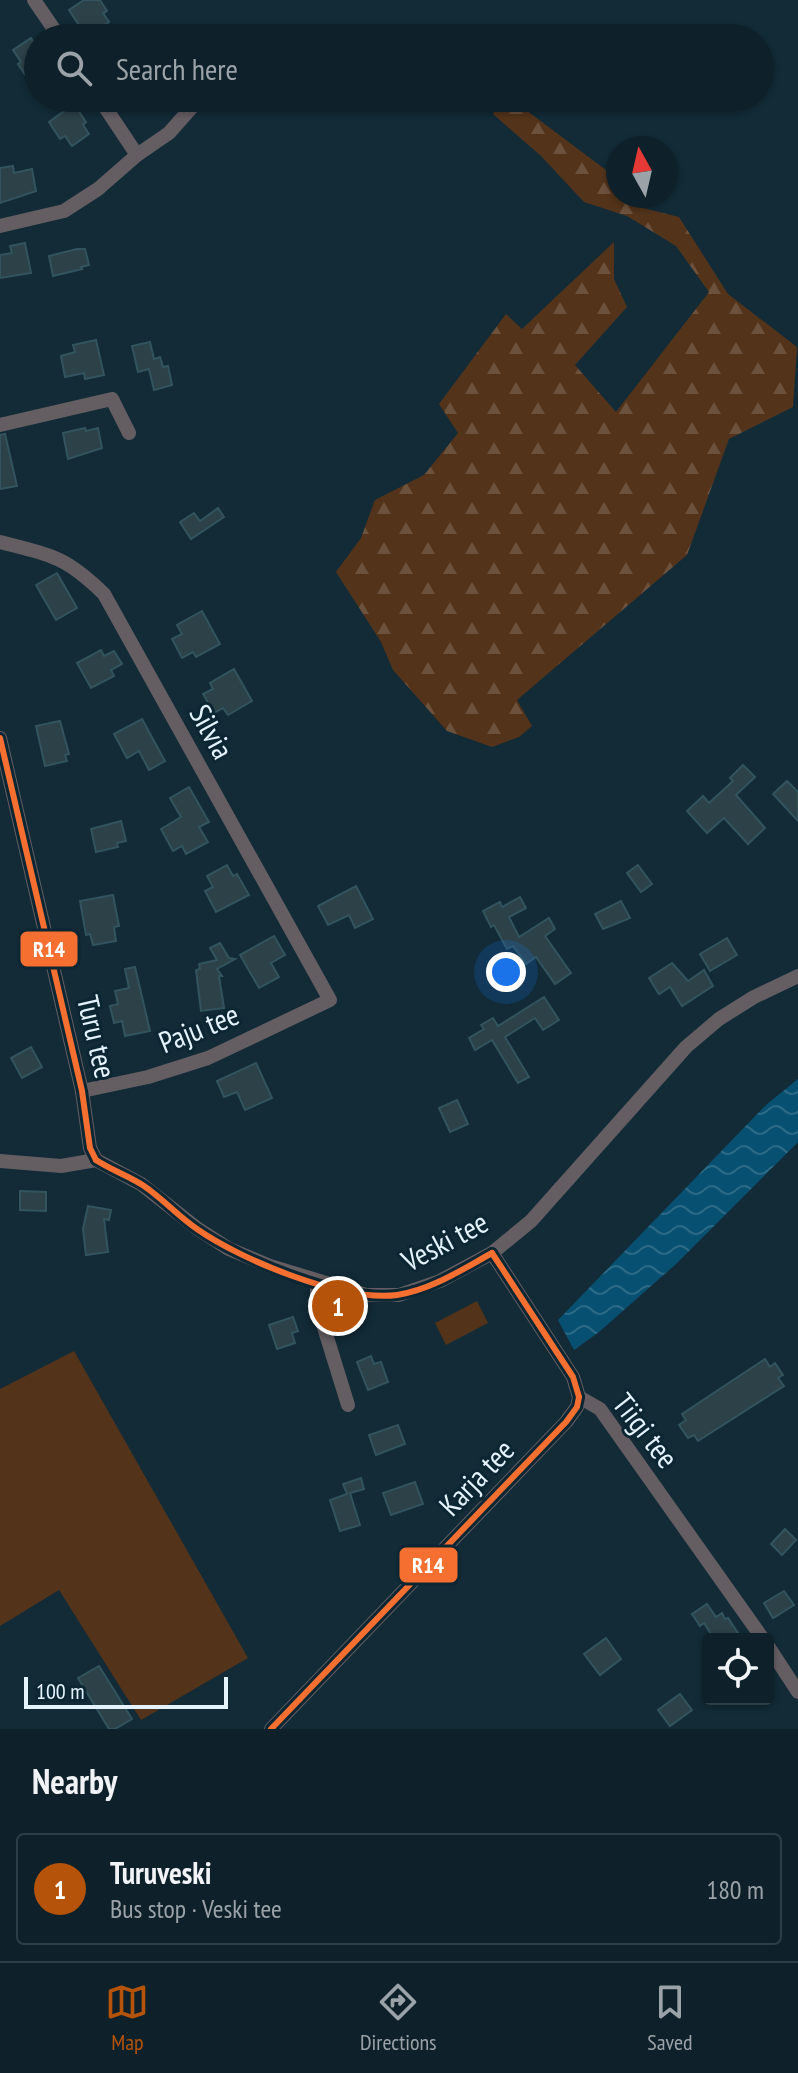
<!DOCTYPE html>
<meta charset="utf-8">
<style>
body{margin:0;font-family:"PT Sans Narrow",sans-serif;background:#172831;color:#f1f3f6}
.controls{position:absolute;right:24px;bottom:24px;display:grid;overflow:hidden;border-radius:8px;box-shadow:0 2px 6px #0004}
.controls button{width:72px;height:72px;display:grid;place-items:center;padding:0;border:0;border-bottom:2px solid #2e3e46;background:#0e2029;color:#f1f3f6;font:40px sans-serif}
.compass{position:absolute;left:606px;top:136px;width:72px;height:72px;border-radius:50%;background:#0e2029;box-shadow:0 2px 6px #0004;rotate:352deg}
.scale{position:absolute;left:24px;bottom:20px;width:204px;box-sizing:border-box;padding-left:8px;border:4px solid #e4f3fc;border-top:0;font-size:22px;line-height:28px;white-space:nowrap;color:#e4f3fc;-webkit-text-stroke:6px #0d2633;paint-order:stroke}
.you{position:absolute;left:506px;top:972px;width:28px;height:28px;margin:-20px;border:6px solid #fff;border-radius:50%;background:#1a73e8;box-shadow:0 0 0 12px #1a73e833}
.badge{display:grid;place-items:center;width:52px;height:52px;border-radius:50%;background:#b45309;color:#fff;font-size:26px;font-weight:700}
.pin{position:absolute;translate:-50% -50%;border:4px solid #fff;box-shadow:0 2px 8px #0006}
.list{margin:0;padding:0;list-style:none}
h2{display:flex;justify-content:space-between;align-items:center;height:104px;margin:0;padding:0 32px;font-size:34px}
h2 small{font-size:26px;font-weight:400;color:#9ba3a8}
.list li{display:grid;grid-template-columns:52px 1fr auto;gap:24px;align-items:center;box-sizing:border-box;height:112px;margin:0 16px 16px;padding:0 16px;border:2px solid #2e3e46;border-radius:8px}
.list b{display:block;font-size:30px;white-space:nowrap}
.list p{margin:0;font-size:26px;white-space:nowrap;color:#9ba3a8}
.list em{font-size:26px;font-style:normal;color:#9ba3a8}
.icon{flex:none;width:44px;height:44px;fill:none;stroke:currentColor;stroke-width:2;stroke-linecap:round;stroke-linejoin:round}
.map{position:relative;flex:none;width:798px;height:1729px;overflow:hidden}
.search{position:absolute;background:#0e2029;box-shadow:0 2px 6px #0004;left:24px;right:24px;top:24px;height:88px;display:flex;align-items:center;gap:20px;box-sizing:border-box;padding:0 28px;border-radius:44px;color:#9ba3a8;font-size:30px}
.sheet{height:232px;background:#0e2029}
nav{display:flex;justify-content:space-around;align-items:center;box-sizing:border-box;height:112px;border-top:2px solid #2e3e46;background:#0e2029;font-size:22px;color:#9ba3a8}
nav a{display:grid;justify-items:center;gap:4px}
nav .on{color:#b45309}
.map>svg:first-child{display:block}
.grass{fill:#53331a}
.forest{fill:url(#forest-firs)}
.water{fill:url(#water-waves)}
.building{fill:#2c4148;stroke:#32545e;stroke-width:2}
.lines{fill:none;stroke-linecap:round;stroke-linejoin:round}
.street{stroke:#645e63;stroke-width:14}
.bus-1-casing{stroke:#0d2633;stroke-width:12}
.bus-1{stroke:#f46f30;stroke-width:6}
.labels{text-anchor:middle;stroke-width:6;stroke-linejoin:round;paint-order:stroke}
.street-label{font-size:30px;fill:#e4f3fc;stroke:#0d2633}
.line-badge{stroke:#0d2633;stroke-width:3}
.badge-label{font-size:22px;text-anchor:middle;font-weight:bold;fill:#fff}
</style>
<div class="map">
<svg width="798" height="1729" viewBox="0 0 798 1729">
<defs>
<pattern id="forest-firs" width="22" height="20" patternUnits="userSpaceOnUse" patternTransform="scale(2)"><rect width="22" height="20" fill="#53331a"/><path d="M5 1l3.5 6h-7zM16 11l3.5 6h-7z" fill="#6c513c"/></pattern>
<pattern id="water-waves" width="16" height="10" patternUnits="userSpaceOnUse" patternTransform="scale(2)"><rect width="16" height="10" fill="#085071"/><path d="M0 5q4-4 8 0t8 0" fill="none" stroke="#2c6a86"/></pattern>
</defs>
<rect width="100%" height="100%" fill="#122b37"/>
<g class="grass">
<polygon points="477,1301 488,1323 446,1345 435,1323"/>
<polygon points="74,1351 248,1658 141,1720 59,1590 0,1626 0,1389"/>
</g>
<polygon class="forest" points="501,98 510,98 618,179 618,196 630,196 635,206 679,217 728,294 797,347 793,407 729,439 687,555 517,700 532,726 519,737 492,747 447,731 393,670 381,642 336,572 361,538 375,500 424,475 458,433 439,404 506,314 522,329 614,242 614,279 627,307 575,365 616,412 709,292 676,246 627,216 584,202 541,156 493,114"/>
<polygon class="water" points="798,1079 798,1142 676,1264 599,1332 574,1350 558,1320 767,1104"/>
<g class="building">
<polygon points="84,0 100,0 107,11 103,13 109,22 90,35 84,26 81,28 69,10"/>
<polygon points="31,38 38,50 38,77 30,82 18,64 21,62 13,50"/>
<polygon points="74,104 86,122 83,125 89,134 72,146 65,136 60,139 49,122"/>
<polygon points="13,166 14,173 32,169 36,191 0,203 0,168"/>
<polygon points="25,243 31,273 0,278 0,255 12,253 10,246"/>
<polygon points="77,249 85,249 89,265 81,267 82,269 53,276 49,256"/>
<polygon points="96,340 104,375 85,379 84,373 65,377 61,356 75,352 73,345"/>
<polygon points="150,342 154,359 160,357 163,367 168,366 172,385 154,390 149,369 138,372 132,346"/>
<polygon points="85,428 86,431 98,428 102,448 68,459 63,433"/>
<polygon points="5,434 17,486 0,489 0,435"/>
<polygon points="218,508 224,517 191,539 180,522 194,513 200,521"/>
<polygon points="57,573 77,608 56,620 36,585"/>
<polygon points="202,611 220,644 196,657 193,652 182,658 172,639 182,634 177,625"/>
<polygon points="101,650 104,656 114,651 122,664 111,670 114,676 91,688 77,663"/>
<polygon points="234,669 252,701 228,715 223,708 214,713 203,694 213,689 210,683"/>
<polygon points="142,719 165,761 149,770 139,751 127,758 114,734"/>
<polygon points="60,721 69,754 65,755 67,761 45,766 36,726"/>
<polygon points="743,765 755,777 736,795 765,828 748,844 724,818 707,833 687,811 703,796 709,803 733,781 730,778"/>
<polygon points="787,781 798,792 798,821 773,794"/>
<polygon points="189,787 209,822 199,827 208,842 186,854 182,846 173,851 161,829 181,817 170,798"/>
<polygon points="121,821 126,841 117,843 118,847 96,852 91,829"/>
<polygon points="227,865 233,876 237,874 249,895 216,912 205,891 213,887 207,876"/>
<polygon points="638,865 652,884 641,892 627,873"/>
<polygon points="356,886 373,919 355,928 349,915 328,925 318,906"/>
<polygon points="113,895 119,926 114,927 116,941 93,945 90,934 86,935 80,901"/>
<polygon points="520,897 526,908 509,917 519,937 549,918 555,929 545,936 571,973 555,984 536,957 526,964 513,946 507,949 494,925 491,927 483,911 500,902 502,907"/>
<polygon points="621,901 630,918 603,929 595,914"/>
<polygon points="274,936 285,955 271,963 279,977 259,988 240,955"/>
<polygon points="727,938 737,955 710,971 700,954"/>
<polygon points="220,943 229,958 235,959 217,969 222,976 219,976 224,1008 201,1011 196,970 200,969 199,964 217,960 210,948"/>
<polygon points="672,963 688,981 704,970 713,986 682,1006 670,987 659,994 649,978"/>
<polygon points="135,967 150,1031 125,1036 122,1021 114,1023 110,1006 118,1004 115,991 129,988 125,969"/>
<polygon points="544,997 559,1020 543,1030 535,1018 505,1037 529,1077 518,1083 492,1040 475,1050 469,1038 484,1029 481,1025 493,1018 498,1026"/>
<polygon points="31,1047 42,1067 22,1078 11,1058"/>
<polygon points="256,1063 272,1098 245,1110 237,1092 224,1097 217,1081"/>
<polygon points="457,1100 468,1124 450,1132 439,1108"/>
<polygon points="20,1191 46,1192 46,1211 20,1210"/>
<polygon points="88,1206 111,1210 109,1220 104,1219 108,1252 86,1255 83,1229"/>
<polygon points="293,1317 298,1331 292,1333 295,1343 277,1349 269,1325"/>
<polygon points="371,1356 374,1364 381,1362 388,1382 368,1390 357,1362"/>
<polygon points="765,1359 770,1367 775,1363 783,1375 778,1378 784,1386 698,1441 694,1435 688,1438 679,1425 686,1420 682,1414"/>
<polygon points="398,1425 405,1444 376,1455 369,1435"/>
<polygon points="361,1478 364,1489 350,1493 360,1525 340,1531 330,1500 347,1494 343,1484"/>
<polygon points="415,1482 423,1504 391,1515 383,1493"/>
<polygon points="785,1529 796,1540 782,1555 771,1544"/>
<polygon points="784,1591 794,1605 773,1618 764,1603"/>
<polygon points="707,1604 716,1617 722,1613 725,1619 728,1618 742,1639 714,1639 704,1623 700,1626 692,1614"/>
<polygon points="606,1638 621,1659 600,1675 584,1654"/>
<polygon points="99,1666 132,1719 115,1729 109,1729 78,1678"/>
<polygon points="680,1694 692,1710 670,1726 658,1710"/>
</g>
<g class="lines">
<g class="street">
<polyline points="34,0 60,38"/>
<polyline points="99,98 137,155"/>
<polyline points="0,226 64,211 98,189 137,155 169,133 200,98"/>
<polyline points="0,425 112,399 129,433"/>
<path d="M 0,542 C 51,555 65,556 104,594 L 330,1000 L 208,1058 L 148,1077 L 82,1091"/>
<polyline points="0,738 82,1091 90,1148 96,1160"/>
<polyline points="0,1161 61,1166 96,1160 141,1184 198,1229 229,1249 270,1266 366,1295 399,1295 440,1281 492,1253 531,1221 686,1047 719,1019 754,997 798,976"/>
<polyline points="492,1253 573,1377 579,1397 600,1409 763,1639"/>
<polyline points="317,1281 317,1305 348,1405"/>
<polyline points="768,1646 798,1692"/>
<polyline points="271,1729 566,1422 577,1407 579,1397"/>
</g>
<defs>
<g id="bus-1">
<polyline points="0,738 82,1091 90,1148 96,1160"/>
<path d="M 96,1160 C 111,1170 129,1176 144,1186 C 163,1199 178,1216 197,1229 C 241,1260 343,1302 397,1295 C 431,1290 463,1269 492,1253"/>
<polyline points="492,1253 573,1377 579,1397"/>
<polyline points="271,1729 566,1422 577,1407 579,1397"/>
</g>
</defs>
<use href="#bus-1" class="bus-1-casing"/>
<use href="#bus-1" class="bus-1"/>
</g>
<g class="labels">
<g class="street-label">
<text transform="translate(211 732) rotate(61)" y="10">Silvia</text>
<text transform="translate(199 1029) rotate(-22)" y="10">Paju tee</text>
<text transform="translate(96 1037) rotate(77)" y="10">Turu tee</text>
<text transform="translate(445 1242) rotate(-28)" y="10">Veski tee</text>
<text transform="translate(645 1431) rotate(52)" y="10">Tiigi tee</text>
<text transform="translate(477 1478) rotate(-46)" y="10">Karja tee</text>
</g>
</g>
<g class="line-badge">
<rect x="19" y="930" width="60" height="38" rx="8" fill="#f46f30"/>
<rect x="398" y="1546" width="61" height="38" rx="8" fill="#f46f30"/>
</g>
<g class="badge-label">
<text x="49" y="957">R14</text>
<text x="428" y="1573">R14</text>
</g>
</svg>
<div class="controls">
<button><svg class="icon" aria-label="locate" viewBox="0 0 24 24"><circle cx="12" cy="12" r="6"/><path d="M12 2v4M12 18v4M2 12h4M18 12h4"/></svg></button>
</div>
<svg class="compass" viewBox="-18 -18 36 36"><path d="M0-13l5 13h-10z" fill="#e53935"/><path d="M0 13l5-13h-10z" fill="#9ba3a8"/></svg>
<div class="scale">100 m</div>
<div class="you"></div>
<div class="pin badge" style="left:338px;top:1306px">1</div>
<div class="search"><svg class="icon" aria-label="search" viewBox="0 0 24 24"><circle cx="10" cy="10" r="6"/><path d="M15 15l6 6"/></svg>Search here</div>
</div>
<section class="sheet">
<h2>Nearby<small></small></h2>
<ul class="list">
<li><span class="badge">1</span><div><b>Turuveski</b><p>Bus stop · Veski tee</p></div><em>180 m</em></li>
</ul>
</section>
<nav>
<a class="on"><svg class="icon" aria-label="map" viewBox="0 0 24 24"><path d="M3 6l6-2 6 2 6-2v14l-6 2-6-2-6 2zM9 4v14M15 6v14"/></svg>Map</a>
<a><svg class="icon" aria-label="directions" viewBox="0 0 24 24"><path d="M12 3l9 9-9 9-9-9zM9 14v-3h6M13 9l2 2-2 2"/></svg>Directions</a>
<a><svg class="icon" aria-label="saved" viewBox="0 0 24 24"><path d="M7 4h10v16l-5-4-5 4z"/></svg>Saved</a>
</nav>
